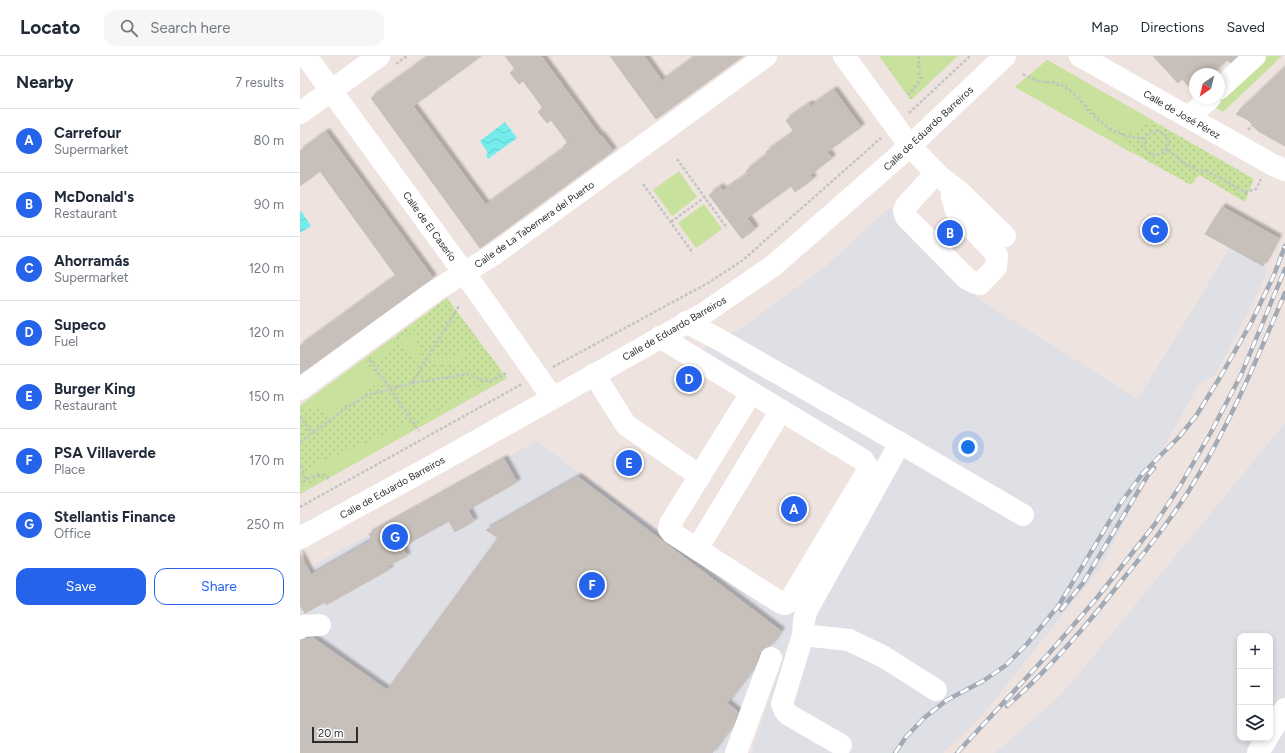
<!DOCTYPE html>
<meta charset="utf-8">
<style>
body{margin:0;font-family:Figtree,sans-serif;background:#f6f6f7;color:#1f2937}
.controls{position:absolute;right:12px;bottom:12px;display:grid;overflow:hidden;border-radius:8px;box-shadow:0 2px 6px #0003}
.controls button{width:36px;height:36px;display:grid;place-items:center;padding:0;border:0;border-bottom:1px solid #e0e1e3;background:#fff;color:#1f2937;font:20px sans-serif}
.compass{position:absolute;left:889px;top:12px;width:36px;height:36px;border-radius:50%;background:#fff;box-shadow:0 2px 6px #0003;rotate:215deg}
.scale{position:absolute;left:12px;bottom:10px;width:46px;box-sizing:border-box;padding-left:4px;border:2px solid #2c2c2c;border-top:0;font-size:11px;line-height:14px;white-space:nowrap;color:#2c2c2c;-webkit-text-stroke:3px #fff;paint-order:stroke}
.you{position:absolute;left:668px;top:391px;width:14px;height:14px;margin:-10px;border:3px solid #fff;border-radius:50%;background:#1a73e8;box-shadow:0 0 0 6px #1a73e833}
.badge{display:grid;place-items:center;width:26px;height:26px;border-radius:50%;background:#2563eb;color:#fff;font-size:13px;font-weight:700}
.pin{position:absolute;translate:-50% -50%;border:2px solid #fff;box-shadow:0 1px 4px #0006}
.list{margin:0;padding:0;list-style:none}
h2{display:flex;justify-content:space-between;align-items:center;height:52px;margin:0;padding:0 16px;font-size:17px}
h2 small{font-size:13px;font-weight:400;color:#747a83}
.list li{display:grid;grid-template-columns:26px 1fr auto;gap:12px;align-items:center;box-sizing:border-box;height:64px;padding:0 16px;border-top:1px solid #e0e1e3}
.list b{display:block;font-size:15px;white-space:nowrap}
.list p{margin:0;font-size:13px;white-space:nowrap;color:#747a83}
.list em{font-size:13px;font-style:normal;color:#747a83}
.actions{display:flex;gap:8px;padding:12px 16px}
.actions a{flex:1;padding:9px 0;border:1px solid #2563eb;border-radius:12px;text-align:center;font-size:14px;color:#2563eb}
.actions .main{background:#2563eb;color:#fff}
.icon{flex:none;width:22px;height:22px;fill:none;stroke:currentColor;stroke-width:2;stroke-linecap:round;stroke-linejoin:round}
.map{position:relative;flex:none;width:985px;height:697px;overflow:hidden}
header{display:flex;align-items:center;gap:24px;box-sizing:border-box;height:56px;padding:0 20px;background:#fff;border-bottom:1px solid #e0e1e3}
header strong{font-size:19px}
nav{display:flex;gap:22px;margin-inline-start:auto;font-size:14px}
.search{width:280px;height:36px;background:#f6f6f7;display:flex;align-items:center;gap:10px;box-sizing:border-box;padding:0 14px;border-radius:12px;color:#747a83;font-size:15px}
main{display:flex}
aside{flex:1;background:#fff}
.map>svg:first-child{display:block}
.industrial{fill:#dfdfe6;fill-rule:evenodd}
.park{fill:url(#park-dots)}
.garden{fill:#c8e29d}
.water{fill:url(#water-waves)}
.building{fill:#c6bfba;stroke:#c9bfb9;filter:url(#shadow)}
.lines{fill:none;stroke-linecap:round;stroke-linejoin:round}
.minor-tunnel{stroke:#c7bebb;stroke-width:22;stroke-dasharray:22 11;stroke-linecap:butt}
.path{stroke:#c4c4c4;stroke-width:2.5;stroke-dasharray:3 2;stroke-linecap:butt}
.minor{stroke:#fff;stroke-width:22}
.rail-casing{stroke:#a2aab6;stroke-width:4.5}
.rail{stroke:#fff;stroke-width:3;stroke-dasharray:9;stroke-linecap:butt}
.labels{text-anchor:middle;stroke-width:3;stroke-linejoin:round;paint-order:stroke}
.street-label{font-size:10px;fill:#2c2c2c;stroke:#fff}
</style>
<header>
<strong>Locato</strong>
<div class="search"><svg class="icon" aria-label="search" viewBox="0 0 24 24"><circle cx="10" cy="10" r="6"/><path d="M15 15l6 6"/></svg>Search here</div>
<nav><a>Map</a><a>Directions</a><a>Saved</a></nav>
</header>
<main>
<aside>
<h2>Nearby<small>7 results</small></h2>
<ul class="list">
<li><span class="badge">A</span><div><b>Carrefour</b><p>Supermarket</p></div><em>80 m</em></li>
<li><span class="badge">B</span><div><b>McDonald's</b><p>Restaurant</p></div><em>90 m</em></li>
<li><span class="badge">C</span><div><b>Ahorramás</b><p>Supermarket</p></div><em>120 m</em></li>
<li><span class="badge">D</span><div><b>Supeco</b><p>Fuel</p></div><em>120 m</em></li>
<li><span class="badge">E</span><div><b>Burger King</b><p>Restaurant</p></div><em>150 m</em></li>
<li><span class="badge">F</span><div><b>PSA Villaverde</b><p>Place</p></div><em>170 m</em></li>
<li><span class="badge">G</span><div><b>Stellantis Finance</b><p>Office</p></div><em>250 m</em></li>
</ul>
<div class="actions"><a class="main">Save</a><a>Share</a></div>
</aside>
<div class="map">
<svg width="985" height="697" viewBox="0 0 985 697">
<defs>
<pattern id="park-dots" width="8" height="8" patternUnits="userSpaceOnUse"><rect width="8" height="8" fill="#c8e29d"/><path d="M2 2h.1M6 6h.1" fill="none" stroke="#acc287" stroke-width="1.8" stroke-linecap="round"/></pattern>
<pattern id="water-waves" width="16" height="10" patternUnits="userSpaceOnUse"><rect width="16" height="10" fill="#75ecec"/><path d="M0 5q4-4 8 0t8 0" fill="none" stroke="#65cbcb"/></pattern>
<filter id="shadow"><feDropShadow dx="3.5" dy="-3.5" stdDeviation="1" flood-color="#0004"/></filter>
</defs>
<rect width="100%" height="100%" fill="#eee3df"/>
<g class="industrial">
<polygon points="590,151 680,244 838,343 930,192 968,213 947,258 915,319 899,328 848,419 801,511 679,663 643,697 451,697 490,580 446,697 0,697 0,517 236,385 392,499 490,560 576,416 398,296 443,271 526,210"/>
<path d="M 985,367 L 985,697 L 695,697 L 762,638 ZM 940,580 L 970,580 L 970,682 L 940,682 Z"/>
</g>
<g class="park">
<polygon points="579,0 658,0 611,44"/>
<polygon points="747,4 954,123 945,146 899,119 891,129 715,31"/>
<polygon points="147,242 207,322 0,438 0,350"/>
</g>
<g class="garden">
<path d="M 581,0 L 617,0 C 610,18 626,18 607,37 Z"/>
<polygon points="622,0 656,0 612,42 610,40 622,29 623,23 620,9"/>
<polygon points="965,0 982,0 923,56 913,50"/>
<path d="M 747,4 L 854,65 C 851,67 846,68 843,70 C 837,73 834,77 827,77 C 824,77 821,75 818,74 C 796,63 785,42 765,28 C 754,21 741,24 730,19 Z"/>
<path d="M 726,22 C 737,28 750,26 761,32 C 780,41 789,62 806,73 C 818,81 829,82 832,97 L 715,31 Z"/>
<polygon points="379,115 397,141 372,160 353,134"/>
<polygon points="404,148 422,173 396,192 378,167"/>
<path d="M 114,266 C 113,278 114,288 123,295 L 117,305 L 111,300 L 101,286 L 111,278 L 107,272 Z"/>
<polygon points="92,283 96,289 74,305 70,299"/>
<path d="M 165,296 C 158,309 145,310 132,308 L 134,301 L 150,302 Z"/>
<polygon points="64,303 80,327 65,335 28,362 18,348 5,357 0,350"/>
<polygon points="205,320 207,322 122,370 119,366 183,328 188,329"/>
<path d="M 110,367 L 114,374 L 31,421 C 22,414 17,417 7,420 L 5,418 L 6,415 L 15,407 L 50,394 Z"/>
<path d="M 22,422 L 24,424 L 0,438 L 0,430 C 11,430 12,424 22,422 Z"/>
</g>
<g class="water">
<polygon points="205,66 217,82 188,103 186,99 188,97 180,85"/>
<polygon points="1,155 11,170 0,177 0,156"/>
</g>
<g class="building">
<polygon points="129,0 181,0 113,50 186,149 265,92 263,90 268,87 251,64 247,67 238,56 243,52 223,25 219,28 210,17 215,13 205,0 241,0 300,80 301,79 313,95 180,192 71,42"/>
<polygon points="310,0 344,0 362,25 396,0 443,0 356,63"/>
<polygon points="853,0 931,0 912,18 895,18 895,37 882,23 878,27"/>
<polygon points="985,11 985,90 958,75 948,64 936,58"/>
<polygon points="534,34 561,71 527,96 532,102 510,119 513,123 495,136 491,130 447,162 455,173 442,183 409,139 420,131 423,135 448,118 446,115 468,98 466,96 494,76 486,64 509,48 511,50"/>
<polygon points="26,76 133,222 0,318 0,290 96,220 20,115 0,130 0,95"/>
<polygon points="922,151 978,182 963,210 905,178"/>
<polygon points="204,403 217,426 168,454 174,465 155,476 149,465 102,491 107,500 88,510 90,513 26,549 25,546 5,557 0,549 0,498 11,519 72,484 69,478"/>
<polygon points="278,421 481,575 470,590 463,593 459,598 455,610 427,647 438,656 434,667 412,697 0,697 0,584 13,582 87,634 198,482 186,474"/>
</g>
<g class="lines">
<polyline class="minor-tunnel" points="930,7 938,0"/>
<g class="path">
<polyline points="96,8 107,0"/>
<path d="M 723,18 C 726,20 730,22 734,24 C 743,27 754,25 763,30 C 774,37 778,43 786,52 C 801,68 820,83 844,82"/>
<path d="M 608,39 C 611,36 615,33 617,29 C 624,21 616,9 620,0"/>
<polyline points="609,57 670,0"/>
<polyline points="948,74 985,39"/>
<circle cx="856" cy="87" r="12"/>
<polyline points="867,94 883,106 898,115 908,115 945,136 956,133 961,123"/>
<polyline points="377,103 427,172"/>
<polyline points="343,128 393,197"/>
<polyline points="371,166 405,141"/>
<polyline points="70,304 119,375"/>
<polyline points="253,311 408,227 443,204 581,82"/>
<polyline points="112,327 168,318 184,325 190,325 207,317"/>
<polyline points="0,360 12,377"/>
<polyline points="0,386 48,351 68,339 112,327 159,250"/>
<polyline points="0,410 3,414 4,425 13,421 24,419 30,424"/>
<polyline points="0,451 222,328"/>
</g>
<g class="minor">
<polyline points="6,0 178,236 252,341"/>
<polyline points="544,0 610,90 640,121 662,138 705,180"/>
<polyline points="780,0 973,109 985,114"/>
<polyline points="919,33 955,0"/>
<polyline points="0,57 79,0"/>
<polyline points="889,61 910,42"/>
<polyline points="636,117 606,150 604,155 606,161 667,223 675,227 680,228 696,211 697,199 656,155 652,141 652,130"/>
<polyline points="386,266 418,283 600,387 723,459"/>
<polyline points="360,281 563,404 567,410 567,416 489,546 485,548 481,547 372,477 369,473 370,468 451,337"/>
<polyline points="294,318 326,369 400,420"/>
<polyline points="0,333 135,235 193,199 466,0"/>
<polyline points="0,482 141,405 406,256 473,210 610,90 705,0"/>
<polyline points="397,493 481,354"/>
<polyline points="0,572 3,570 20,569"/>
<polyline points="503,579 549,584 584,601 636,634"/>
<polyline points="970,677 985,653"/>
<polyline points="541,689 489,659 485,655 482,648 503,579 504,564 507,554 600,387"/>
<polyline points="436,697 471,602"/>
<polyline points="958,697 967,682"/>
</g>
<defs>
<g id="rail">
<polyline points="761,554 783,527 848,419 854,412"/>
<path d="M 707,650 C 751,612 788,568 823,523 C 846,495 869,466 888,436 C 928,373 956,305 985,237"/>
<polyline points="595,697 606,681 624,662 647,644 683,625 705,610 727,588 759,549 820,448 843,417 879,381 896,360 919,323 951,267 974,219 985,190"/>
<polyline points="657,697 751,595 796,543 855,468 880,430 910,378 941,319 985,213"/>
</g>
</defs>
<use href="#rail" class="rail-casing"/>
<use href="#rail" class="rail"/>
</g>
<g class="labels">
<g class="street-label">
<text transform="translate(882 58) rotate(30)" y="4">Calle de José Pérez</text>
<text transform="translate(628 72) rotate(-43)" y="4">Calle de Eduardo Barreiros</text>
<text transform="translate(234 168) rotate(-35)" y="4">Calle de La Tabernera del Puerto</text>
<text transform="translate(130 170) rotate(54)" y="4">Calle de El Caserío</text>
<text transform="translate(374 272) rotate(-30)" y="4">Calle de Eduardo Barreiros</text>
<text transform="translate(92 431) rotate(-29)" y="4">Calle de Eduardo Barreiros</text>
</g>
</g>
</svg>
<div class="controls">
<button>+</button>
<button>−</button>
<button><svg class="icon" aria-label="layers" viewBox="0 0 24 24"><path d="M12 4l9 5-9 5-9-5zM3 14l9 5 9-5"/></svg></button>
</div>
<svg class="compass" viewBox="-18 -18 36 36"><path d="M0-13l5 13h-10z" fill="#e53935"/><path d="M0 13l5-13h-10z" fill="#747a83"/></svg>
<div class="scale">20 m</div>
<div class="you"></div>
<div class="pin badge" style="left:494px;top:453px">A</div>
<div class="pin badge" style="left:650px;top:177px">B</div>
<div class="pin badge" style="left:855px;top:174px">C</div>
<div class="pin badge" style="left:389px;top:323px">D</div>
<div class="pin badge" style="left:329px;top:407px">E</div>
<div class="pin badge" style="left:292px;top:529px">F</div>
<div class="pin badge" style="left:95px;top:481px">G</div>
</div>
</main>
